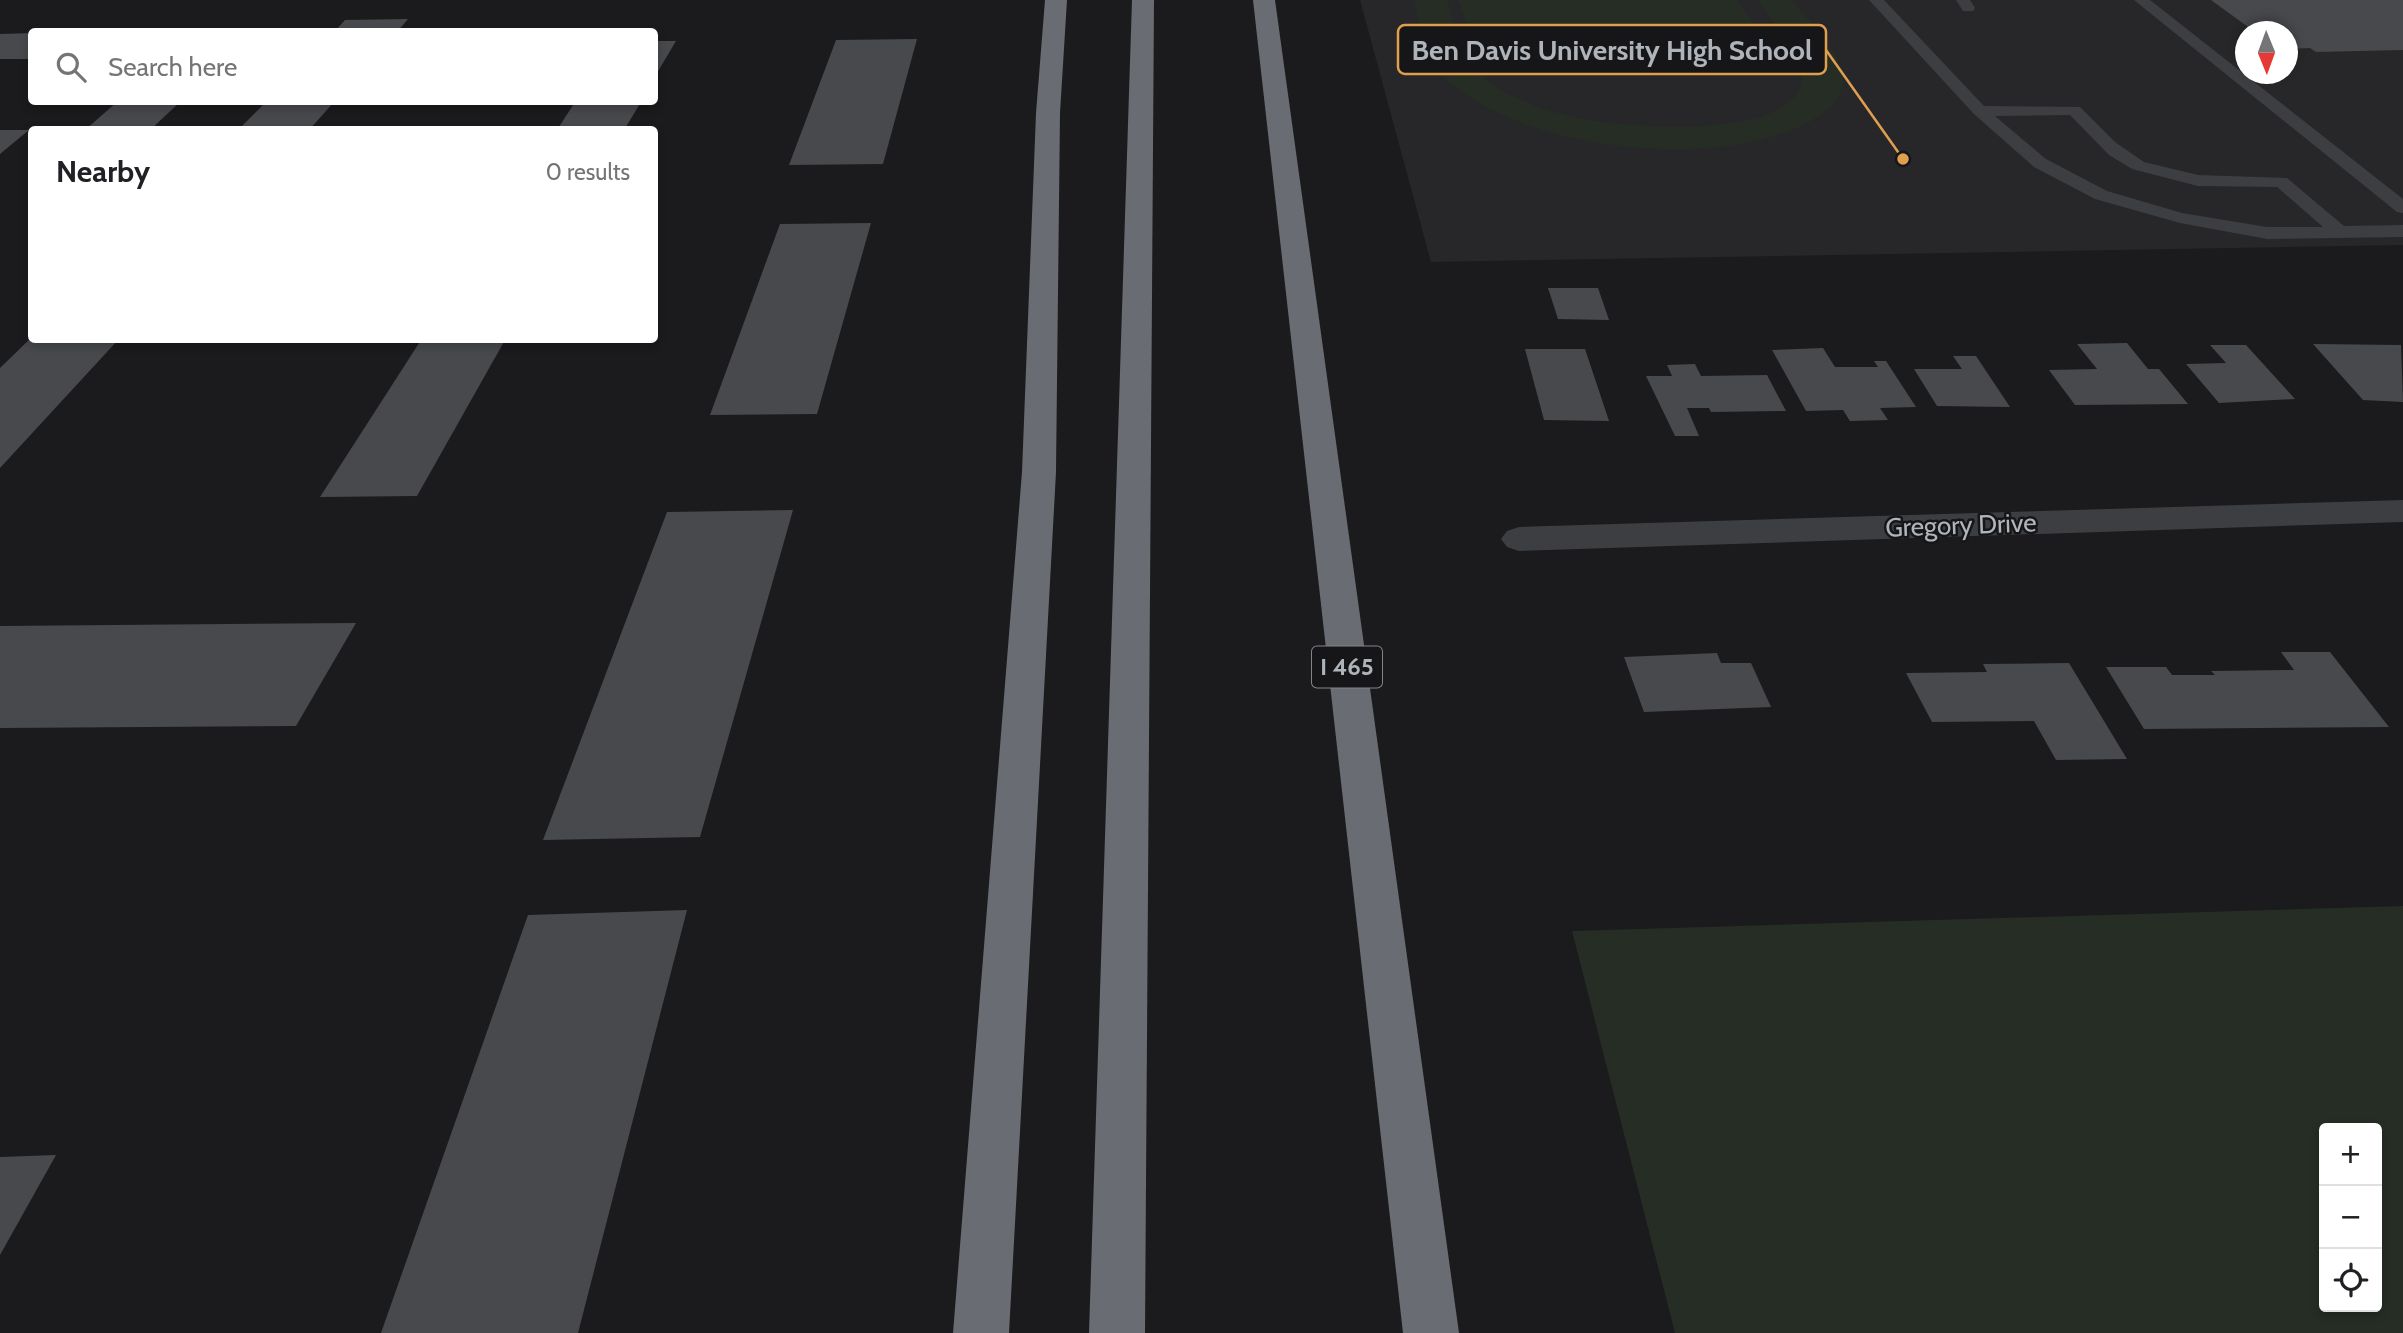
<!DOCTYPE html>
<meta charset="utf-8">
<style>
body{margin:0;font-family:Cabin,sans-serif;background:#f6f6f6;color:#202124}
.controls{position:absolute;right:21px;bottom:21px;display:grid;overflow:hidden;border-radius:7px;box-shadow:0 4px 10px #0003}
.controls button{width:63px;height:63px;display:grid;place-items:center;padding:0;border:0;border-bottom:2px solid #e0e0e0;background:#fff;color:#202124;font:35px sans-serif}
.compass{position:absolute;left:2235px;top:21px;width:63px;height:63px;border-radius:50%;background:#fff;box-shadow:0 4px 10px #0003;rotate:179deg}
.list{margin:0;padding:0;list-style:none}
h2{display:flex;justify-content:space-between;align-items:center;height:91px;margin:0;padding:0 28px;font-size:30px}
h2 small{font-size:23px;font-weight:400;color:#757577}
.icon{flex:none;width:38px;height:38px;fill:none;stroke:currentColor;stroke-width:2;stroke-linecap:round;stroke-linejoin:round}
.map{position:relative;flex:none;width:2403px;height:1333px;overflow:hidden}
.search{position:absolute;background:#fff;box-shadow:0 4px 10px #0003;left:28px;top:28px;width:630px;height:77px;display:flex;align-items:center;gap:18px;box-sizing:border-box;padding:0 24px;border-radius:7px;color:#757577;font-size:26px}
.panel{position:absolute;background:#fff;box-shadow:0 4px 10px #0003;left:28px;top:126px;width:630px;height:217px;border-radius:7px}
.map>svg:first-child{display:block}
.built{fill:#27272a;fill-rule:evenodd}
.green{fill:#252d25;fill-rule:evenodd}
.building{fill:#48494d}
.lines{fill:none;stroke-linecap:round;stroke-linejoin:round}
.lane{fill:#3c3e41;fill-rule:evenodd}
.street{fill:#3c3e41;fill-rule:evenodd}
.highway{fill:#696c72;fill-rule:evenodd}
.labels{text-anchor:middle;stroke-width:5;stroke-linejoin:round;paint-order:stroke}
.shield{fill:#161618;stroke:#81858a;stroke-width:2}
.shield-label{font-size:24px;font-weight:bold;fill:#afb4bb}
.street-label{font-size:26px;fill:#afb4bb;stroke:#161618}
.leader{fill:none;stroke:#e09e4f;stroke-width:2.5}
.callout-dot{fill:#e09e4f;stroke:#161618;stroke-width:2.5}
.callout{fill:#161618;stroke:#e09e4f;stroke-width:2.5}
.callout-label{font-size:28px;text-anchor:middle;font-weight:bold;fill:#afb4bb}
</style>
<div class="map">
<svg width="2403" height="1333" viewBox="0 0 2403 1333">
<rect width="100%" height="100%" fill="#1b1b1d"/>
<path class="built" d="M 1360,0 L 2403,0 L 2403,245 L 1431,262 ZM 2246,32 L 2288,32 L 2288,74 L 2246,74 Z"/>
<g class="green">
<path d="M 1413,0 L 1447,0 C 1454,21 1459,52 1475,69 C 1500,96 1539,108 1574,117 C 1616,128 1828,147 1800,59 L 1758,0 L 1792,0 C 1807,19 1848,60 1843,84 C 1838,108 1814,121 1794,129 C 1697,169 1518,149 1440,74 C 1426,61 1419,19 1413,0 Z"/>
<polygon points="1458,0 1737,0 1789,72 1485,75"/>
<path d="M 2403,906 L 2403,1333 L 1675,1333 L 1572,931 ZM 2324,1128 L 2377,1128 L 2377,1307 L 2324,1307 Z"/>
</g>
<g class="building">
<polygon points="2211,0 2403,0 2403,50 2316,52 2310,48 2288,49 2288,32 2255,32"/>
<polygon points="408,19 397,32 334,32 345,20"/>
<polygon points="32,33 32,59 0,59 0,34"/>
<polygon points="917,39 883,164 789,165 836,40"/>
<polygon points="654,41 676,41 654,78"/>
<polygon points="117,102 180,102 150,130 85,130"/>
<polygon points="266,102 334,102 309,130 238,130"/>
<polygon points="575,102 641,102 624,130 557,130"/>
<polygon points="0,130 29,130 0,154"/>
<polygon points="871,223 817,414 710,415 780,224"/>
<polygon points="1548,288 1598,288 1609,320 1558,319"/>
<polygon points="32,337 32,340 118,340 0,468 0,368"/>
<polygon points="421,340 505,340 417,496 320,497"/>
<polygon points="2127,343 2148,369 2159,369 2188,404 2075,405 2049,370 2097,369 2077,344"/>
<polygon points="2313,344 2401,345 2403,402 2363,400"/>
<polygon points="2210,345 2246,345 2295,399 2219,403 2186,364 2226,363"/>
<polygon points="1823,348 1835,367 1878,367 1874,361 1886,361 1916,407 1880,408 1888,420 1850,421 1843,410 1806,411 1772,350"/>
<polygon points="1525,349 1585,349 1609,421 1544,420"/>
<polygon points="1953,356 1976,356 2010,407 1937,406 1914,369 1962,369"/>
<polygon points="1695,364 1701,376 1767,375 1786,411 1711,412 1709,408 1687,408 1699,436 1675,436 1646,376 1672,376 1667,365"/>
<polygon points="793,510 700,837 543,840 667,512"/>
<polygon points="356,623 296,726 0,728 0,626"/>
<polygon points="2281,652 2330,652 2389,727 2144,729 2106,667 2166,667 2172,675 2215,675 2211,671 2294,670"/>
<polygon points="1717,653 1721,663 1751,663 1771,707 1644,712 1624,657"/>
<polygon points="2069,663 2127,759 2056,760 2034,721 1932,722 1906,673 1987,672 1983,664"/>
<polygon points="687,910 578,1333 381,1333 528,915"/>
<polygon points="56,1155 0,1255 0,1157"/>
</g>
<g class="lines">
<g class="lane">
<path d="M 1869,0 L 1884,0 L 1984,106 L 2080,107 L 2115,142 L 2144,162 L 2198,175 L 2287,178 L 2344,226 L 2403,225 L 2403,237 L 2267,239 L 2180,223 L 2095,199 L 2034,167 L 1974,114 ZM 2070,115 L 2109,155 L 2132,169 L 2198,186 L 2277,187 L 2323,227 L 2267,227 L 2182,213 L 2107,191 L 2046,159 L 1995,116 Z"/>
<polygon points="1956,0 1970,0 1975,8 1973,11 1963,11"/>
<polygon points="2134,0 2150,0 2403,199 2403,213 2397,212"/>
</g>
<polygon class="street" points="2403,500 2403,522 1519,551 1507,547 1501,539 1507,531 1519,527"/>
<g class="highway">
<polygon points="1045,0 1067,0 1060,113 1056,472 1009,1333 953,1333 1022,472 1036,113"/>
<polygon points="1132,0 1154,0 1145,1333 1089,1333"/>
<polygon points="1253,0 1275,0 1459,1333 1403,1333"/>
</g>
</g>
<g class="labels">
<rect class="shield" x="1312" y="646.5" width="70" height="41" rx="5"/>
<g class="shield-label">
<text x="1347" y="675">I 465</text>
</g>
<g class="street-label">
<text transform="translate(1961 525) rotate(-2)" y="9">Gregory Drive</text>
</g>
</g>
<path class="leader" d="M1903 159L1826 50"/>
<circle class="callout-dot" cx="1903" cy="159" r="7"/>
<rect class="callout" x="1398" y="25" width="428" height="49" rx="7"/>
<g class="callout-label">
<text x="1612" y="60">Ben Davis University High School</text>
</g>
</svg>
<div class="controls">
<button>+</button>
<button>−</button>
<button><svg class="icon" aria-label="locate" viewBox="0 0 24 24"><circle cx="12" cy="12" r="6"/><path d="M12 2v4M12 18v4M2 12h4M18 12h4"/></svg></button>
</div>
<svg class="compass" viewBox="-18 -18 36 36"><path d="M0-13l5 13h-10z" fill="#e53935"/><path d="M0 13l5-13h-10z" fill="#757577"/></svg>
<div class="search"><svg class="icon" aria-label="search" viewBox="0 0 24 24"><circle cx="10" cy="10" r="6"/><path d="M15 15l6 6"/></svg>Search here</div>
<section class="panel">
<h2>Nearby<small>0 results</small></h2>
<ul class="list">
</ul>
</section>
</div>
